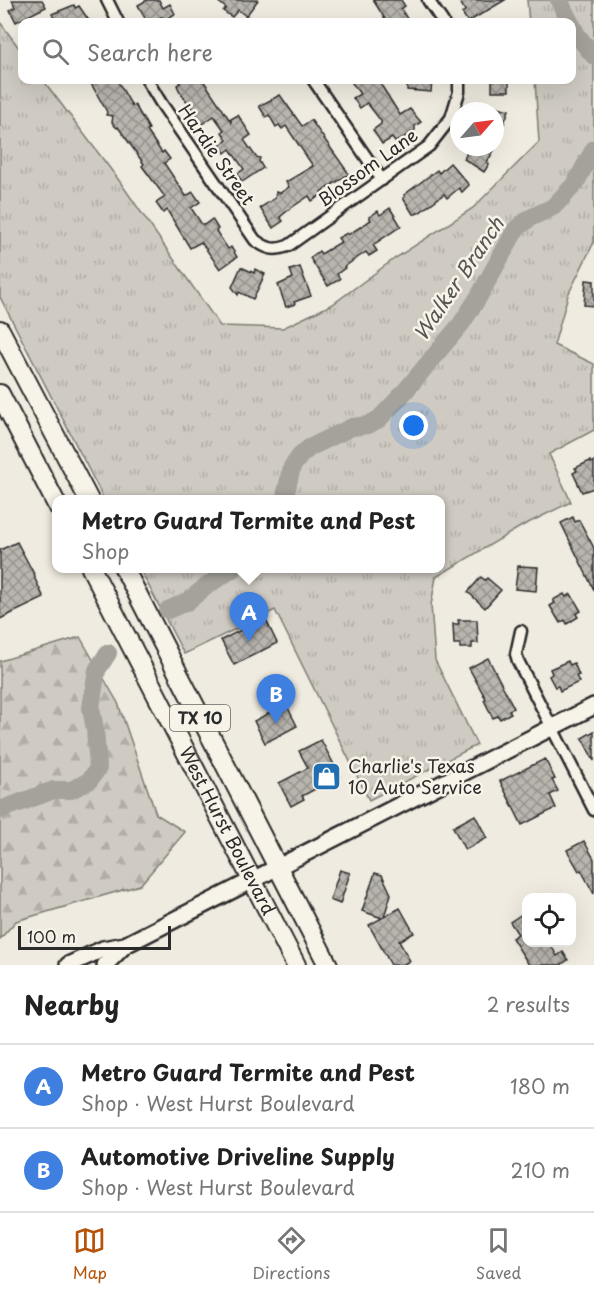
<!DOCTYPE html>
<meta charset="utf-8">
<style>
body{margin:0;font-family:"Playpen Sans",sans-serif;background:#f2f2f2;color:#222}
.controls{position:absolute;right:18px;bottom:18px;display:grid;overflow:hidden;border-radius:12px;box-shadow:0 6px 24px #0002}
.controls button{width:54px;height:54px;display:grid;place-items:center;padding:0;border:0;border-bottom:2px solid #e0e0e0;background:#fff;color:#222;font:30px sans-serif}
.compass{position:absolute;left:450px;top:102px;width:54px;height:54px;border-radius:50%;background:#fff;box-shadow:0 6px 24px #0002;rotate:62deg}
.scale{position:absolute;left:18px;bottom:15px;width:153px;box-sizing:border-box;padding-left:6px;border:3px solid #2b2b2b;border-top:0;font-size:16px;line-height:21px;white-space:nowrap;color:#2b2b2b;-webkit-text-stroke:4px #f7f3e8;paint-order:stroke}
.you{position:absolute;left:414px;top:426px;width:21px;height:21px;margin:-15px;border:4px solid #fff;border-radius:50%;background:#1a73e8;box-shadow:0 0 0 9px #1a73e833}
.badge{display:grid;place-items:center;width:39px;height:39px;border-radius:50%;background:#b45309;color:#fff;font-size:20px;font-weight:700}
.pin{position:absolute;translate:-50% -50px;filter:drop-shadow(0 2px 3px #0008)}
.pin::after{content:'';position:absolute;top:32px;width:21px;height:18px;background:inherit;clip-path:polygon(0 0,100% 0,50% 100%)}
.popup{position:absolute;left:52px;top:495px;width:393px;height:78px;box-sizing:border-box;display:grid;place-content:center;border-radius:12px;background:#fff;filter:drop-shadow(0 2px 4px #0005);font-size:20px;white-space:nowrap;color:#767676}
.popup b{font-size:22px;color:#222}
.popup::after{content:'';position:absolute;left:50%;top:100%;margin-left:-12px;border:12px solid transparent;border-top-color:#fff}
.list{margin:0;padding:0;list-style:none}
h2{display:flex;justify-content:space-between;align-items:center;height:78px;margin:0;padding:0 24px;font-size:26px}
h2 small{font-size:20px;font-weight:400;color:#767676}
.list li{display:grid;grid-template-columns:39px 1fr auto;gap:18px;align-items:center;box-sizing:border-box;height:84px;padding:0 24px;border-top:2px solid #e0e0e0}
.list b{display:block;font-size:22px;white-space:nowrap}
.list p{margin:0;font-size:20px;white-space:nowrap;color:#767676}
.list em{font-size:20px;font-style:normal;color:#767676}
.icon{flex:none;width:33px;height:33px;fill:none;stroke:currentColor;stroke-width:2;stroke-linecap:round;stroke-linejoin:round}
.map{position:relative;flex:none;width:594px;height:965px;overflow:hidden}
.search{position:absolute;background:#fff;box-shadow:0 6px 24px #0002;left:18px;right:18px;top:18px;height:66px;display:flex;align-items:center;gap:15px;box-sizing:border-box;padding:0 21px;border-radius:12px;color:#767676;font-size:22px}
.sheet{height:246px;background:#fff}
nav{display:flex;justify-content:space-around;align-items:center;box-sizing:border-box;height:84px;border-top:2px solid #e0e0e0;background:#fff;font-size:16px;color:#767676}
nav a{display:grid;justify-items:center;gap:3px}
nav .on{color:#b45309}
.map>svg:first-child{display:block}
.grass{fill:url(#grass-tufts);stroke:#7d7b76;stroke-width:1.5}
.forest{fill:url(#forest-firs);stroke:#7d7b76;stroke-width:1.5}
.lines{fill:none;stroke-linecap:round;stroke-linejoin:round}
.river{stroke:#a4a29a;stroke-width:18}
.building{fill:url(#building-cross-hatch);stroke:#2b2b2b;stroke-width:1.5}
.street-casing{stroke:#2b2b2b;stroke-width:15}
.secondary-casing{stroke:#2b2b2b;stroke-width:20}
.primary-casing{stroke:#2b2b2b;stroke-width:22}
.street{stroke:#f7f3e8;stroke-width:10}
.secondary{stroke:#f7f3e8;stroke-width:15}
.primary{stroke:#f7f3e8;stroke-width:18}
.labels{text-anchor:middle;stroke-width:5;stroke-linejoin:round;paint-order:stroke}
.shield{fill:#f7f3e8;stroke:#686764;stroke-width:1.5}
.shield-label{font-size:16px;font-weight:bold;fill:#2b2b2b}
.street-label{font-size:18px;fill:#2b2b2b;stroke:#f7f3e8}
.poi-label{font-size:18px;fill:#2b2b2b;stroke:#f7f3e8;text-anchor:start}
.water-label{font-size:20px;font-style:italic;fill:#555552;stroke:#f7f3e8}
</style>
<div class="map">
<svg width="594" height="965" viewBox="0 0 594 965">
<defs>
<pattern id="grass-tufts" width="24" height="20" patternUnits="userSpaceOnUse" patternTransform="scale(1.5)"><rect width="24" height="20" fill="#cfcbc2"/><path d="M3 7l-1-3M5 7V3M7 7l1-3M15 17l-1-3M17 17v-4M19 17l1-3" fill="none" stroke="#b2aea7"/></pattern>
<pattern id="forest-firs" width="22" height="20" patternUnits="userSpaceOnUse" patternTransform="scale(1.5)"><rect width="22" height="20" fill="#cfcbc2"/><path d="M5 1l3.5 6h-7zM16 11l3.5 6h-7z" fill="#b2aea7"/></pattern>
<pattern id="building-cross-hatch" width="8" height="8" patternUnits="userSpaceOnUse" patternTransform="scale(1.5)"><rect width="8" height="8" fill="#b8b5ae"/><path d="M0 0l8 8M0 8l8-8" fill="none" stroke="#96938e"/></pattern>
</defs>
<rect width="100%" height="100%" fill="#efebe0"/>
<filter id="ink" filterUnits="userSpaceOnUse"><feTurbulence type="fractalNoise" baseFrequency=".0167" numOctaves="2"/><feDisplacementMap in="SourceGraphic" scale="12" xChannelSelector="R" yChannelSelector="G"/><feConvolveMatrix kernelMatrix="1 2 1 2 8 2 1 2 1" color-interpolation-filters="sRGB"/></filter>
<g filter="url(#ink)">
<polygon class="grass" points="527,0 594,0 594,242 568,295 554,345 594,364 594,430 549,454 571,502 522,526 436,577 431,605 435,660 477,745 369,800 275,610 184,654 140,569 441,568 441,500 104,499 0,297 0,22 22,52 22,80 43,80 118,179 220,326 283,328 333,304 394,259 473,208 539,142 535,80 572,80 572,22 529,22"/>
<polygon class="forest" points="80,637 118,703 156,814 185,832 140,885 16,921 0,939 0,661"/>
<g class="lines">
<g class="river">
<polyline points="559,0 570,22"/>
<polyline points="572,25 577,35 594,56"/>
<polyline points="284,500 292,467 300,456 309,448 352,427 368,425 379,419 401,396 461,324 478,298 516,229 530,218 553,207 575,184 594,149"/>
<polyline points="168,610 188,601 208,585 234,568"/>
<polyline points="0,810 54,790 71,790 89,781 98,768 95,729 91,708 93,694 97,670 108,653"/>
</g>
</g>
<g class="building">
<polygon points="12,0 42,0 46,7 16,22 10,10 15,7"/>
<polygon points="147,0 159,0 163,8 170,4 175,14 164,20 162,17 147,22 138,5"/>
<polygon points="216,0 258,0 246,16 238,10 232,17 223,11 226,8"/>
<polygon points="373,0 401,0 405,6 401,9 409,22 387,22"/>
<polygon points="459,0 505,0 468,22 462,13 465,11"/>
<polygon points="74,5 75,8 79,6 90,22 56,22 52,14"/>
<polygon points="89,80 117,80 132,106 135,105 149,129 147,131 162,153 164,151 170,159 164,163 186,196 193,192 200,202 191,208 201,223 204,225 212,219 218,229 216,231 228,249 231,247 237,257 220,269 201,242 190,248 167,210 163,213 156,203 165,197 142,166 144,164 118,127 117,128 114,125 112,122 113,116 106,115 107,112"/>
<polygon points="178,80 203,80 231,122 231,119 238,115 251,135 244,140 256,157 260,158 259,161 263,168 242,182 237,174 244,169 230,149 225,153 220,145 227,140 222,132 224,130 214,116 202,124 179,90 177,85 180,83"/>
<polygon points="350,80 378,80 400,115 410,109 421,122 415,126 415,130 400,140 395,142 392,138 382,144 373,130 381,124 381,121 367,103 360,108 353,98 360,94"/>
<polygon points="407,80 432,80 431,92 407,90"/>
<rect x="492" y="80" width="17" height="11"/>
<polygon points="280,95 302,126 311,120 349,174 321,192 323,194 312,201 309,196 291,208 280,217 283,221 273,228 260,208 275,198 276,192 280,193 289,187 286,182 313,166 286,126 282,129 279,125 276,127 269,115 266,117 259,106"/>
<polygon points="480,102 509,110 496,145 495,111 477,111"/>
<polygon points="469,147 496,147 487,162 489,164 484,172 464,159"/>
<polygon points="450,163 469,185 462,192 459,188 447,198 444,194 420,212 416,214 413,214 403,198 405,197 404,195 437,170 439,173"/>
<polygon points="390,208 401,226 373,245 377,251 369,256 366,252 344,267 345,268 337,274 340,279 328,286 310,258 319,251 321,254 341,242 338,238 347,233 348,235 371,220 369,217 378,211 380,215"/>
<polygon points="241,267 254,273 255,269 265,274 253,299 239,292 238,295 232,287"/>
<polygon points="300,267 311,296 294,302 295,304 286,307 278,285 293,278 290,270"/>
<polygon points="586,280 594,281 594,306 584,305"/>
<polygon points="590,461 591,463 594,461 594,488 582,492 573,473 577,471 575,468"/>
<polygon points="573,517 575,522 579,520 594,548 594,590 561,523"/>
<polygon points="17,542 35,576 35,579 44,598 0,619 0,550"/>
<polygon points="518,566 538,567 536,591 515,589"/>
<polygon points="481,577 485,580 487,578 501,590 485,608 468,592"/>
<polygon points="564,594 566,597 571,594 581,611 576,614 578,617 567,624 565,620 560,623 550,606 555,603 553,600"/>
<polygon points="265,618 277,643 234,665 221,640"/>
<polygon points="458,620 477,620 478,643 472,643 472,648 460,648 460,644 454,644 453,624 459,624"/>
<polygon points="488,658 514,708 509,710 511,713 500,719 498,716 493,718 484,700 486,699 469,668"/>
<polygon points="568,661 570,665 574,663 579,675 576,676 579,682 560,691 558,686 555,687 549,676 552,674 550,669"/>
<polygon points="286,704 297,726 265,743 254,721"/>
<polygon points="594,731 594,761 582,738"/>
<polygon points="321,740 340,776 302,796 304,799 291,806 279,783 308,768 299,751"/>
<polygon points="545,759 555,779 552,780 558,791 550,795 556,808 522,825 500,781"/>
<polygon points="475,815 487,838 465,850 453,827"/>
<polygon points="584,841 594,859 594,894 581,870 579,871 567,850"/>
<polygon points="340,870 350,873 340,904 330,900"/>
<polygon points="375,873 382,875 391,894 384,917 400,908 414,933 399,941 410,961 402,965 391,965 369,925 382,918 362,911"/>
<polygon points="522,914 526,922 526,942 549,942 557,956 563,952 568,960 562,964 562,965 529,965 512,938 518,934 510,922"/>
</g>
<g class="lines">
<defs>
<g id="street">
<polyline points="107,0 118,22"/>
<polyline points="428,0 443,22"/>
<path d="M 147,80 L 161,103 L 255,240 C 267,249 274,251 288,246 L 429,146 L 451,118 L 459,92 L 459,80"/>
<polyline points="314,81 382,180"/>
<polyline points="521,631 516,654 518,661 594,810"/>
</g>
<g id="secondary">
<polyline points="68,965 103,949 125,945 594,706"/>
<polyline points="105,965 125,945"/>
</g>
<g id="primary">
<polyline points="0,330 89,500"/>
<polyline points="0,394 57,505"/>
<path id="s1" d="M 91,568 L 296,965"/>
<polyline points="124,568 328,965"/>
</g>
</defs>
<use href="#street" class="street-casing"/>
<use href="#secondary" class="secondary-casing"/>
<use href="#primary" class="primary-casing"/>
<use href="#street" class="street"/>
<use href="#secondary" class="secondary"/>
<use href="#primary" class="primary"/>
</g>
</g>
<defs>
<symbol id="shop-square" viewBox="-11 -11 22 22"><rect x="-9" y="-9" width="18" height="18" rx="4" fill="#1f6fb2" stroke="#f7f3e8"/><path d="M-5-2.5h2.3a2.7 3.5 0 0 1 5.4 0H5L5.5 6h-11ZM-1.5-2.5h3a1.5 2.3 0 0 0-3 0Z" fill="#fff"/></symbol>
</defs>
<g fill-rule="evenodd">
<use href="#shop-square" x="310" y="760" width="33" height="33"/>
</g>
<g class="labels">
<rect class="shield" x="170" y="705" width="60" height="26" rx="4.5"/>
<g class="shield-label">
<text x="200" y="724">TX 10</text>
</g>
<g class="street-label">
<text transform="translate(216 155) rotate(55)" y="6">Hardie Street</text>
<text transform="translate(368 168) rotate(-36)" y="6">Blossom Lane</text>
<text dy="6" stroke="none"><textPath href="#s1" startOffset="296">West Hurst Boulevard</textPath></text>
</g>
<g class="poi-label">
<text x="348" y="773">Charlie's Texas<tspan x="348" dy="21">10 Auto Service</tspan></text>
</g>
<g class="water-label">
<text transform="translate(459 279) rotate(-56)" y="7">Walker Branch</text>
</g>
</g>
</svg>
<div class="controls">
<button><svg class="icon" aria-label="locate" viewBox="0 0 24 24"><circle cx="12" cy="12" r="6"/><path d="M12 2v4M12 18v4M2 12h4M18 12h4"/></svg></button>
</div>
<svg class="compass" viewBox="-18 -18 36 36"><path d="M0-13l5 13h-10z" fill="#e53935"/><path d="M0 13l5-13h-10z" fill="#767676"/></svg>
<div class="scale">100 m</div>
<div class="you"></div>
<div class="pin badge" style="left:249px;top:642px;background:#3f7fe0">A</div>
<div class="popup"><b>Metro Guard Termite and Pest</b>Shop</div>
<div class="pin badge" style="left:276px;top:724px;background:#3f7fe0">B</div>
<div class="search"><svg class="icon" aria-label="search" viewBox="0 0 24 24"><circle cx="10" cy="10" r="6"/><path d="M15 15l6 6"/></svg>Search here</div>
</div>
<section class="sheet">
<h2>Nearby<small>2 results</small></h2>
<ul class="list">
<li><span class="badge" style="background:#3f7fe0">A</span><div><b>Metro Guard Termite and Pest</b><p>Shop · West Hurst Boulevard</p></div><em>180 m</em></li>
<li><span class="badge" style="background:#3f7fe0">B</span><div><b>Automotive Driveline Supply</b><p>Shop · West Hurst Boulevard</p></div><em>210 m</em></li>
</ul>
</section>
<nav>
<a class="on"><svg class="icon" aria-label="map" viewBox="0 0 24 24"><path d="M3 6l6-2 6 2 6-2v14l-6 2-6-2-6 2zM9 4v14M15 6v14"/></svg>Map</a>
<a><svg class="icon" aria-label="directions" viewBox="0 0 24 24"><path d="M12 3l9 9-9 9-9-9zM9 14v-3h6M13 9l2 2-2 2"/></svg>Directions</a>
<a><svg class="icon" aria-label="saved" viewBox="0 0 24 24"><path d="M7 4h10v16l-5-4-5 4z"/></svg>Saved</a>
</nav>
